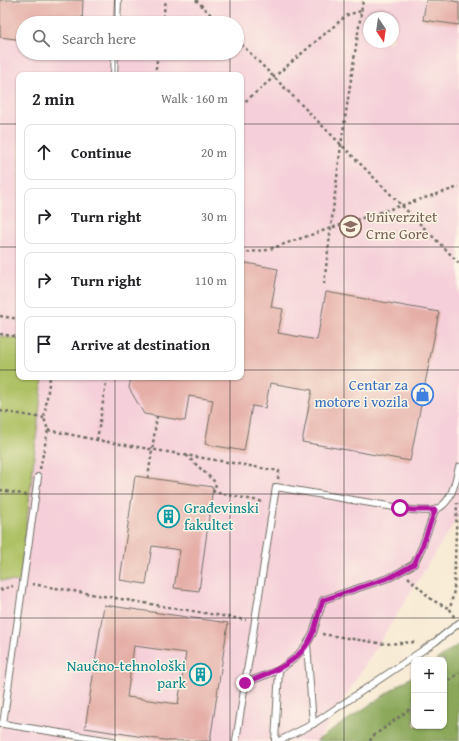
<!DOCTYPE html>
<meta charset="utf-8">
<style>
body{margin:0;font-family:"Gentium Book Plus",serif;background:#f6f6f6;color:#202124}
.controls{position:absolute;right:12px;bottom:12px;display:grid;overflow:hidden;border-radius:8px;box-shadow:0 1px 3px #0004}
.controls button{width:36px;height:36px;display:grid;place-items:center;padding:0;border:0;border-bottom:1px solid #e0e0e0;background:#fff;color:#202124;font:20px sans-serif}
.compass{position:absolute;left:363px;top:12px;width:36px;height:36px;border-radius:50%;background:#fff;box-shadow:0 1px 3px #0004;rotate:167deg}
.stop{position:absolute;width:12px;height:12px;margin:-9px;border:3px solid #b5179e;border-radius:50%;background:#fff}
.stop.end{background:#b5179e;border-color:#fff;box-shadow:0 1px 4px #0008}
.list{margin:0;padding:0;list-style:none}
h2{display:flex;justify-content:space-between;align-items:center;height:52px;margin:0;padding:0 16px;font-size:17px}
h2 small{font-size:13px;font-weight:400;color:#757577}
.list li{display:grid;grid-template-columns:26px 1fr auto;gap:12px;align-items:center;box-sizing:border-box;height:56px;margin:0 8px 8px;padding:0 8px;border:1px solid #e0e0e0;border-radius:8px}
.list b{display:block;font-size:15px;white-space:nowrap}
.list em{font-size:13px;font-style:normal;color:#757577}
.icon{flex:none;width:22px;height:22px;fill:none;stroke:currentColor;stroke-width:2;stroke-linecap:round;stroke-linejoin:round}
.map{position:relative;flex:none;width:459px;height:741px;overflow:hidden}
.search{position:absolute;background:#fff;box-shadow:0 1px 3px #0004;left:16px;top:16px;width:228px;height:44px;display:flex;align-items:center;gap:10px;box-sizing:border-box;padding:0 14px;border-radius:22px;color:#757577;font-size:15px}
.panel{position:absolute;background:#fff;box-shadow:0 1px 3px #0004;left:16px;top:72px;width:228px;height:308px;border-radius:8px}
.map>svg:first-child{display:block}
.built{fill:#f5cfd9;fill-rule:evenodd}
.green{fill:#aec165;stroke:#6c7648}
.forest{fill:#8aa75a;stroke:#5a6942}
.building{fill:#e5afa8;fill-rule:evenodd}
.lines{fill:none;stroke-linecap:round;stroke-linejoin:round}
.service-casing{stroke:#726e65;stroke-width:8}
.path{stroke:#726e65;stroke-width:2.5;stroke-dasharray:3 3;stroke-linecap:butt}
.service{stroke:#fff;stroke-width:6}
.path-bridge{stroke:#726e65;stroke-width:2.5;stroke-dasharray:3 3;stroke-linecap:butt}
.route{stroke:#b5179e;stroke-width:5}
.grid{fill:none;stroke:#2b2b2b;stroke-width:1;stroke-opacity:0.55}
.labels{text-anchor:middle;stroke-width:3;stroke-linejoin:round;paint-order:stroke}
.education-label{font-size:15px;fill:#785e54;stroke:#fcf5e5;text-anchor:start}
.shop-label{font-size:15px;fill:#366cbe;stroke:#fcf5e5;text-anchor:end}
.culture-label{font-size:15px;fill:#0d838f;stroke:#fcf5e5;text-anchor:start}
</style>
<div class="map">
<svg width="459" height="741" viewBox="0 0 459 741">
<rect width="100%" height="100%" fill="#fcf5e5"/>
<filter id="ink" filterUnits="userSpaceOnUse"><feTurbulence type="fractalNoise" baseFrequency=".025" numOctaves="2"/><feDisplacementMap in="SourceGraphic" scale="8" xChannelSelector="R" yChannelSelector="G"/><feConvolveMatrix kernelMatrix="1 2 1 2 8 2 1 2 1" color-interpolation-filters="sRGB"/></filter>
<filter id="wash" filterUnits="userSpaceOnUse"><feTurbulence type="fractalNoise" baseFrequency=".012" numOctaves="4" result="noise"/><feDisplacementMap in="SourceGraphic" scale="16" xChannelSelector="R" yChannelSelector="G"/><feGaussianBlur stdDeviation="0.9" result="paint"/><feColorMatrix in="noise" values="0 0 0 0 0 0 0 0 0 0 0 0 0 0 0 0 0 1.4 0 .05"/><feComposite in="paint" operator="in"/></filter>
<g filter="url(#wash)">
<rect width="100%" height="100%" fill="#f7e9d2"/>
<path class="built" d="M 0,0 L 459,0 L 459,515 L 319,739 L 316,741 L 0,741 ZM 369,18 L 393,18 L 393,42 L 369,42 ZM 23,23 L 237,23 L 237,53 L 23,53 ZM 19,75 L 241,75 L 241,377 L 19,377 Z"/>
<polygon class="green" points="0,336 19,339 19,377 43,377 20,582 0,580"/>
<polygon class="forest" points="459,644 459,741 316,741 414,675 414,726 444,726 444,660 436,660"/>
<g id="blocks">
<g class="building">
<polygon points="0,0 83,0 82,23 23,23 23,40 0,37"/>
<polygon points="426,0 448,0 459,2 459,25 423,20"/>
<polygon points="241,262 278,269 271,307 283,309 278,333 317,340 326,292 439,312 410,461 302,442 312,390 270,383 265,408 252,406 244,451 205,444 213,400 189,396 185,421 144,414 129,388 131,377 241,377"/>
<polygon points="135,476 213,487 199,591 174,588 180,550 152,546 146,584 120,580"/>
<path d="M 104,605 L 228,623 L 210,741 L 170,741 L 85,728 ZM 134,646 L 186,653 L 178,704 L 127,697 Z"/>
</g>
</g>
</g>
<g filter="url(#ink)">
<use href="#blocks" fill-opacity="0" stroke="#726e65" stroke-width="1"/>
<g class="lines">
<defs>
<g id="service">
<polyline points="117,23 118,0"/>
<polyline points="114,75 115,53"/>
<polyline points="307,644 313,724"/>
<polyline points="245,683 279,670 295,658 307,644 313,633 323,600 391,577 414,564 422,547 435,510"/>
<polyline points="0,724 3,724 38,477"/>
<polyline points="3,724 112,741"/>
<path d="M 236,741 L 276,487 L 412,510 C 419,510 428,512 434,510 C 452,505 455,482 459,467"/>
<polyline points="275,741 279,670"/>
<polyline points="279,741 313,724 435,642 459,623"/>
</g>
</defs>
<use href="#service" class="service-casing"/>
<g class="path">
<polyline points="196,0 219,23"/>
<polyline points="162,23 166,0"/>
<polyline points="237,40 459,263"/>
<polyline points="155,75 158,53"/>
<polyline points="241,105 347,15 361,11"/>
<polyline points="241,253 267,250 331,228 459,187"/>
<polyline points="324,284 341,145 363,0"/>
<polyline points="0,316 19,319"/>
<polyline points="0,334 19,337"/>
<polyline points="0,411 44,418"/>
<polyline points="48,430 97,440 279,471 278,479"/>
<polyline points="97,440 107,377"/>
<polyline points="186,455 216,483 214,492 264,502"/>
<polyline points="40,469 48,430 44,418 50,377"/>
<polyline points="0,490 27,495"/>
<polyline points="408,577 432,600 450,609"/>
<polyline points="32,584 246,620"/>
<polyline points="0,590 13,586"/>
<polyline points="454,617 450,609 454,590 457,503"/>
<polyline points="322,634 385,644 416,642"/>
<polyline points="444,684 459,673"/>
<polyline points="370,741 372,737 414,706"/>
</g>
<use href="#service" class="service"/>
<polyline class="path-bridge" points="148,478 157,416"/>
</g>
</g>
<g class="lines" filter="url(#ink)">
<path class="route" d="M 245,683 C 271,673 302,662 313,633 C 317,622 319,610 323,600 L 391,577 L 414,564 L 422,547 L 435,510 L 412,510 L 400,508"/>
</g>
<path class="grid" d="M 115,0 L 115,23M 230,0 L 230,23M 344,0 L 344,741M 115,53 L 115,75M 230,53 L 230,75M 0,124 L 19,124M 241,124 L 459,124M 0,247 L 19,247M 241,247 L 459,247M 0,370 L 19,370M 241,370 L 459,370M 115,377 L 115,741M 230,377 L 230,741M 0,494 L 459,494M 0,618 L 459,618"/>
<defs>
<symbol id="university-ring" viewBox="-11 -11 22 22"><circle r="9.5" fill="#fcf5e5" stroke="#8d6e63" stroke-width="1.5"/><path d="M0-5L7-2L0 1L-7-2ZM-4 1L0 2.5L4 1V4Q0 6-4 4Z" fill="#8d6e63"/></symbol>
<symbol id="shop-ring" viewBox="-11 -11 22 22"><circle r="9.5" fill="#fcf5e5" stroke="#3f7fe0" stroke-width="1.5"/><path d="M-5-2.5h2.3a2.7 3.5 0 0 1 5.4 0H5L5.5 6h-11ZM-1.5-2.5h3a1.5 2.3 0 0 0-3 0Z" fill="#3f7fe0"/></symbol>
<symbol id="building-ring" viewBox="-11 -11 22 22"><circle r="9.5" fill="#fcf5e5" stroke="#0f9aa8" stroke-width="1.5"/><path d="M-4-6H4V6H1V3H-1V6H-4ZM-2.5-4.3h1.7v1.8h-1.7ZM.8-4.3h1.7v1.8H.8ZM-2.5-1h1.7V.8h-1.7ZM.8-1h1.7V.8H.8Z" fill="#0f9aa8"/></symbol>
</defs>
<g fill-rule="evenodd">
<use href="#university-ring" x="338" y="214" width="25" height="25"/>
<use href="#shop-ring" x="410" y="382" width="25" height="25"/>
<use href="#building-ring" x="156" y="504" width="25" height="25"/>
<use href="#building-ring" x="188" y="662" width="25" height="25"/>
</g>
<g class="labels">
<g class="education-label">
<text x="366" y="222">Univerzitet<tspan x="366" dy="17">Crne Gore</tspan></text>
</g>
<g class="shop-label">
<text x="408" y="390">Centar za<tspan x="408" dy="17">motore i vozila</tspan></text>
</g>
<g class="culture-label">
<text x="184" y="513">Građevinski<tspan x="184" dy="17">fakultet</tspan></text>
<text x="186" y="671" text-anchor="end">Naučno-tehnološki<tspan x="186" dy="17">park</tspan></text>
</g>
</g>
</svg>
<div class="controls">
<button>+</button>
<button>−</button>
</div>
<svg class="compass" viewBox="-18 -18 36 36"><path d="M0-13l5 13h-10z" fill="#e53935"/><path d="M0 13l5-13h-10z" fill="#757577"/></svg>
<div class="stop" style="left:400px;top:508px"></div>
<div class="stop end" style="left:245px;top:683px"></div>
<div class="search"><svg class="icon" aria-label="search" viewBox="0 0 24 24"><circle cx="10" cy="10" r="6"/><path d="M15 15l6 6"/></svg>Search here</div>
<section class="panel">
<h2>2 min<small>Walk · 160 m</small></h2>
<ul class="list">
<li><svg class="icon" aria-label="ahead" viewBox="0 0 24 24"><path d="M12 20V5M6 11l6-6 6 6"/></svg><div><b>Continue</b></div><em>20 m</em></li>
<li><svg class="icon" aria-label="right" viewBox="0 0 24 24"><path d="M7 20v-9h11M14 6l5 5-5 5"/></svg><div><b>Turn right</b></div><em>30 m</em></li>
<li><svg class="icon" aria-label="right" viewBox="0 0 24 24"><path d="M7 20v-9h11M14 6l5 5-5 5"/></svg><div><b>Turn right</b></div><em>110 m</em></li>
<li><svg class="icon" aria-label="arrive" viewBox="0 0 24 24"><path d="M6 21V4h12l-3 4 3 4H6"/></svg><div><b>Arrive at destination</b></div></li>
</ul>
</section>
</div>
